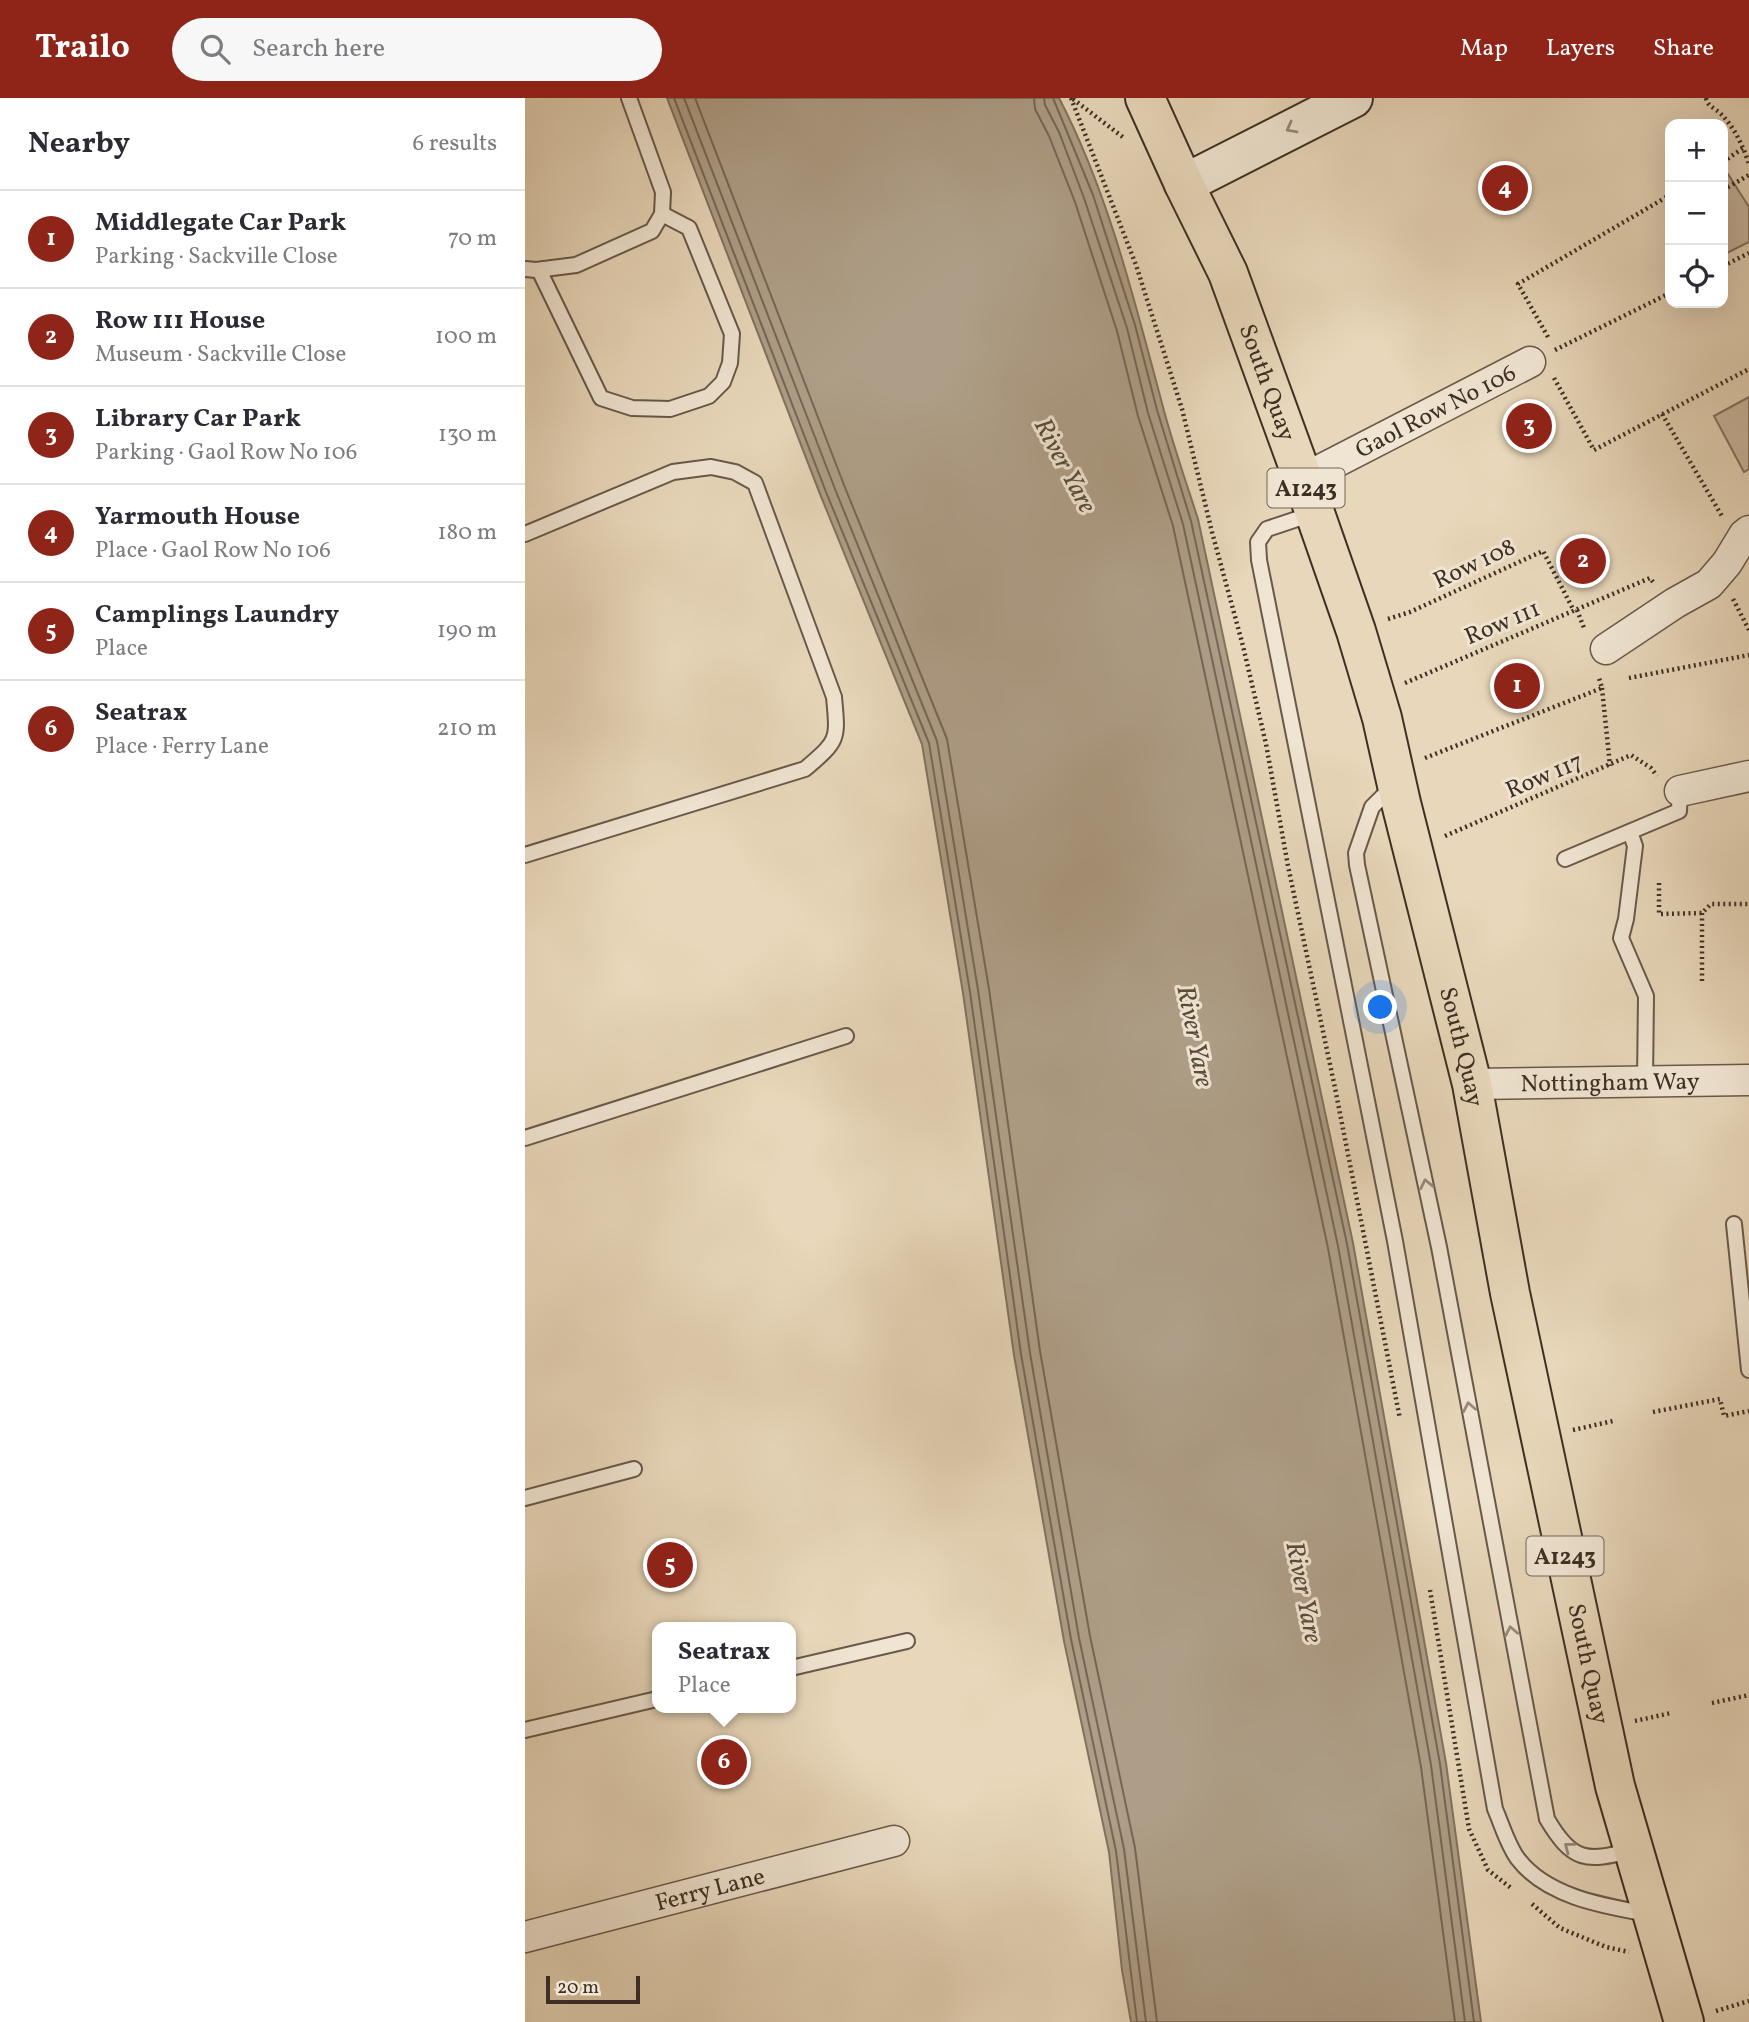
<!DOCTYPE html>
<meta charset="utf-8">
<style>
body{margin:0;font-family:Vollkorn,serif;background:#f7f7f7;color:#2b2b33}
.controls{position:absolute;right:21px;top:21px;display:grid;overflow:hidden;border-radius:14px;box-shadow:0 7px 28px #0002}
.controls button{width:63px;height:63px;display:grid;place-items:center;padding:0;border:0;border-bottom:2px solid #e1e1e2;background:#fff;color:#2b2b33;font:35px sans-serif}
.scale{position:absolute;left:21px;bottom:18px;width:94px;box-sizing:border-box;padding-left:7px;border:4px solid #3d2f24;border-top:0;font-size:19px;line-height:24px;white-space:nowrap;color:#3d2f24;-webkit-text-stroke:5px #f0e5d2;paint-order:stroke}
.you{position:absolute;left:856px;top:910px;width:24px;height:24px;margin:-18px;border:5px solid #fff;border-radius:50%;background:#1a73e8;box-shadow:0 0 0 10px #1a73e833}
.badge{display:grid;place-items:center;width:46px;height:46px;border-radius:50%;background:#8f2418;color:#fff;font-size:23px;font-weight:700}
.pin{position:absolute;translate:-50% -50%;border:4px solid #fff;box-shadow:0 2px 7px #0006}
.popup{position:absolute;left:127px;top:1524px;width:144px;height:91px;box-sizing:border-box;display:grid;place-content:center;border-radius:14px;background:#fff;filter:drop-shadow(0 2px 5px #0005);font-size:23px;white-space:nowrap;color:#7c7c81}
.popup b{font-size:26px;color:#2b2b33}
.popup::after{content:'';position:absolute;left:50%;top:100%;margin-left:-14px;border:14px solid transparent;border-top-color:#fff}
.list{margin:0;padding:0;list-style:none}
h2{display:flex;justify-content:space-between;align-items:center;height:91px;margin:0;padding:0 28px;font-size:30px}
h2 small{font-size:23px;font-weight:400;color:#7c7c81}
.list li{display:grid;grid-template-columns:46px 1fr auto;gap:21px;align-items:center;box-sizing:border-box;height:98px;padding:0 28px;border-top:2px solid #e1e1e2}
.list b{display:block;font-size:26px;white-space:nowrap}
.list p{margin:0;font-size:23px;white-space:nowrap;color:#7c7c81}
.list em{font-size:23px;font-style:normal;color:#7c7c81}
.icon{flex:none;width:38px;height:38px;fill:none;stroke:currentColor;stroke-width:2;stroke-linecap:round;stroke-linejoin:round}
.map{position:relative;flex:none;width:1224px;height:1924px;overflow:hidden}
header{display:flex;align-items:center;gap:42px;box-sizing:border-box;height:98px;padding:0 35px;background:#8f2418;color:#fff}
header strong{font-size:33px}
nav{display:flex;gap:38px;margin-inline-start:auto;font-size:24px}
.search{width:490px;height:63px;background:#f7f7f7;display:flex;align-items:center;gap:18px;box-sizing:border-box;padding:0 24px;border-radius:38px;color:#7c7c81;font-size:26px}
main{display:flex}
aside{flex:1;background:#fff}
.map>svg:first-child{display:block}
.green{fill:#cbbaa0;stroke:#847462;stroke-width:2}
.water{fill:#ae9e87;stroke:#81725f;stroke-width:2}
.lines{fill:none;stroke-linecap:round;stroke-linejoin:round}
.shore{stroke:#766656;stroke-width:2}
.lane-casing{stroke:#68594a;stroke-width:18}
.street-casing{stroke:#68594a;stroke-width:33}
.secondary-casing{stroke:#3d2f24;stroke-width:42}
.primary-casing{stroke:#3d2f24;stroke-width:42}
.path{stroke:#3d2f24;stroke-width:4.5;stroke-dasharray:2 3.5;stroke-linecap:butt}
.lane{stroke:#f0e5d2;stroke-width:14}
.street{stroke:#f0e5d2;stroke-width:30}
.secondary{stroke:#f0e5d2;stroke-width:38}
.primary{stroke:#e8d7ba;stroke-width:38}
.oneway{stroke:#968a7b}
.labels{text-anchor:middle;stroke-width:6;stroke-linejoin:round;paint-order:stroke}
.shield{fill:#f0e5d2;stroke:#736658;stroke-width:2}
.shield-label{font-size:23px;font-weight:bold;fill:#3d2f24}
.street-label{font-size:24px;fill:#3d2f24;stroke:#f0e5d2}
.water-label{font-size:26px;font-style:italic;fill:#594b3d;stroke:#f0e5d2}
</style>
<header>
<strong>Trailo</strong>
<div class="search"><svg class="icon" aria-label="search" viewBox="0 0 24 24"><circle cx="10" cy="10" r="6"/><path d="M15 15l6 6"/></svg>Search here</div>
<nav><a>Map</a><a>Layers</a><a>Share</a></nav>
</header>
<main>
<aside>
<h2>Nearby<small>6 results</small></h2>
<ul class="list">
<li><span class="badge">1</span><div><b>Middlegate Car Park</b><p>Parking · Sackville Close</p></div><em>70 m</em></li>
<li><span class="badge">2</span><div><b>Row 111 House</b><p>Museum · Sackville Close</p></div><em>100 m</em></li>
<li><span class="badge">3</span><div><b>Library Car Park</b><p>Parking · Gaol Row No 106</p></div><em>130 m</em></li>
<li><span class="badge">4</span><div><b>Yarmouth House</b><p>Place · Gaol Row No 106</p></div><em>180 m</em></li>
<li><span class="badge">5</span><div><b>Camplings Laundry</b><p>Place</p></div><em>190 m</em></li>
<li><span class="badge">6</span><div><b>Seatrax</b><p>Place · Ferry Lane</p></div><em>210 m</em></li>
</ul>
</aside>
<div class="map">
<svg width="1224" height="1924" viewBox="0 0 1224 1924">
<rect width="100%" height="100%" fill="#e8d7ba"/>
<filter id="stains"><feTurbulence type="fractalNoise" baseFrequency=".00286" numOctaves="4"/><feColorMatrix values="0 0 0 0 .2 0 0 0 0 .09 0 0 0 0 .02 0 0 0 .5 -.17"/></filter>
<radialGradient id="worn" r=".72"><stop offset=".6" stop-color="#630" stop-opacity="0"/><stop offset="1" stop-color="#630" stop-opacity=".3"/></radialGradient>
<g class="green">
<polygon points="1203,76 1224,109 1224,144 1198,157 1198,79"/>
<polygon points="1224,299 1224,371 1219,374 1189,318"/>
</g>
<path class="water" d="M 142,0 L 534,0 C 584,96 610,205 638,309 C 648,347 661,384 673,421 L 828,1145 L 921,1665 L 956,1924 L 606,1924 L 597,1872 L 584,1754 L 539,1543 L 489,1257 L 438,895 L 397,646 L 295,396 Z"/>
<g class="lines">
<g class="shore">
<polyline points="149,0 301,394 404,645 445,894 496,1256 546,1541 591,1753 612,1924"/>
<polyline points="159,0 310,391 412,643 453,892 505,1255 554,1540 599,1751 621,1924"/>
<polyline points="170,0 319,387 422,641 464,891 515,1253 565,1538 610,1750 632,1924"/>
<polyline points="509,0 510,11 524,38 550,104 592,233 613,318 648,428 803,1150 896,1669 930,1924"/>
<polyline points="519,0 520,7 534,34 559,100 602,230 623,315 658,426 813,1148 906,1667 940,1924"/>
<polyline points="528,0 568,97 610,227 632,312 666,423 822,1146 915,1666 949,1924"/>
</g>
<defs>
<g id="lane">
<polyline points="0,171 11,172 51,167 127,133 137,116 138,94 104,0"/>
<polyline points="14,172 76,300 107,310 145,311 184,298 198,284 205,265 207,236 164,130 137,116"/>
<path d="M 790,415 L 742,431 L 733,444 L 734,462 L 870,1143 L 970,1711 C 977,1727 983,1748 993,1761 C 1022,1799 1079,1808 1123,1816"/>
<path d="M 0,436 L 148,374 L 186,369 L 210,374 L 230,385 L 309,599 C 313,642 314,642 280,671 L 0,757"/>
<path d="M 868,688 L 847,709 L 831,755 L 832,767 L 914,1149 L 1022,1721 C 1047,1763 1061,1765 1106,1752"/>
<polyline points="1105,734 1110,748 1101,821 1096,840 1121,898 1120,983"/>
<polyline points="1040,761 1154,713 1155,693"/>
<polyline points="0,1040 321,938"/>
<polyline points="1209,1126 1224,1272"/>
<polyline points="0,1400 109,1371"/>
<polyline points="266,1570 382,1543"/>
<polyline points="0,1632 132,1601"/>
</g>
<g id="street">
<path id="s1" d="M 778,381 L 1005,264"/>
<polyline points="1081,551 1150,505 1184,486 1202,465 1219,437 1224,433"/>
<polyline points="1155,693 1224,678"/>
<path id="s2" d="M 947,986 L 1224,982"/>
<path id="s3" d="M 0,1839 L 369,1743"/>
</g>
<polyline id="secondary" points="659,86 828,0"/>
<g id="primary">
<path id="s4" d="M 620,0 L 659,86 L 703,175 L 778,381 L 831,533 L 857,620 L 876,705 L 947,986 L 985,1195 L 1090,1688 L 1159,1924"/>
</g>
</defs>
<use href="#lane" class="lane-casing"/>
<use href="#street" class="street-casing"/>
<use href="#secondary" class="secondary-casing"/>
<use href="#primary" class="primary-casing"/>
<g class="path">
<polyline points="546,0 611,167 657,311 687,434 718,548 741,646 763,768 810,990 875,1321"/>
<path d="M 1181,0 C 1183,9 1190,10 1196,16 C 1209,29 1219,49 1224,67"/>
<polyline points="548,1 599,40"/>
<polyline points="1198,64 1218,50"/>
<polyline points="1198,92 1224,77"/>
<polyline points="1198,168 1224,155"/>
<polyline points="1023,239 993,186 1145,97"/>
<polyline points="1030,252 1145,195"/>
<polyline points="1029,280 1069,352 1224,271"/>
<polyline points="1137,316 1197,418"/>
<polyline points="1208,501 1224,532"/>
<polyline points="1052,512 1059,530"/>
<polyline points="863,521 885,514 1018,453 1049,513"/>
<polyline points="1104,580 1224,557"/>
<polyline points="880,585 1125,480 1128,484"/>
<polyline points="1077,590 1085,668"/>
<polyline points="900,660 1077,590 1074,580"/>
<polyline points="920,738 1106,657 1126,670 1132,678"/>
<polyline points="1134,785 1134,816 1177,815 1186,806 1224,806"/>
<polyline points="1177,815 1177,884"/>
<polyline points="1128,1314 1195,1301 1199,1318 1224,1313"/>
<polyline points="1048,1332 1088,1323"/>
<polyline points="905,1492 944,1731 963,1772 986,1790"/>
<polyline points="1187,1605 1224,1597"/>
<polyline points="1110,1623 1146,1615"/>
<polyline points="1007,1806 1035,1830 1081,1849 1104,1854"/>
<polyline points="1191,1913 1224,1903"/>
</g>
<use href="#lane" class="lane"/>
<use href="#street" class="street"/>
<use href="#secondary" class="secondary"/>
<use href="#primary" class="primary"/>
</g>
<defs><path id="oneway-chevron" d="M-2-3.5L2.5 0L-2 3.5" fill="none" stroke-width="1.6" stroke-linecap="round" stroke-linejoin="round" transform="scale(1.75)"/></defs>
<g class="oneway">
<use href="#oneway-chevron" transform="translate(766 30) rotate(152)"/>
<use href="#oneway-chevron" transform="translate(901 1086) rotate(-102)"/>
<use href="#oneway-chevron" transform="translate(944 1309) rotate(-101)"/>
<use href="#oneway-chevron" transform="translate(986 1533) rotate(-101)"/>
<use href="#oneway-chevron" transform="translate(1044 1749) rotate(-142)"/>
</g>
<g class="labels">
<g class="shield">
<rect x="742.5" y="370.5" width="77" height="39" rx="5"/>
<rect x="1001.5" y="1438.5" width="77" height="39" rx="5"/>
</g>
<g class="shield-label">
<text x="781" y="398">A1243</text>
<text x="1040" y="1466">A1243</text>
</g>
<g class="street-label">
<text dy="8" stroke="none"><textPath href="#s4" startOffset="310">South Quay</textPath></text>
<text dy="8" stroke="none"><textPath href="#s1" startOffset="149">Gaol Row No 106</textPath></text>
<text transform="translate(949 465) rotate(-25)" y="8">Row 108</text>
<text transform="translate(977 524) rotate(-23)" y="8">Row 111</text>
<text transform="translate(1019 677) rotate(-23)" y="8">Row 117</text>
<text dy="8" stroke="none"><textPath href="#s4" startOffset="1003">South Quay</textPath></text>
<text dy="8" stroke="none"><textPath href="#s2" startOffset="138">Nottingham Way</textPath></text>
<text dy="8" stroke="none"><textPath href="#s4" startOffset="1633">South Quay</textPath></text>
<text dy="8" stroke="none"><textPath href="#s3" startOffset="191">Ferry Lane</textPath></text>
</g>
<g class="water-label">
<text transform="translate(541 367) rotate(62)" y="9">River Yare</text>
<text transform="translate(671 938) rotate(79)" y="9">River Yare</text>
<text transform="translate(780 1494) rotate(79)" y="9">River Yare</text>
</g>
</g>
<rect width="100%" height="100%" filter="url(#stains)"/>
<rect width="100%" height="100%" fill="url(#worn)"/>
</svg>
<div class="controls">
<button>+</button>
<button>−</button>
<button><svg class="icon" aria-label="locate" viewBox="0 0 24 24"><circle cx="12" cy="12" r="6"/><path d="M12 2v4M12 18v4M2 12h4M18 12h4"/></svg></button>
</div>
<div class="scale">20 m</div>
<div class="you"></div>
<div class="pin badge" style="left:992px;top:588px">1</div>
<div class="pin badge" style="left:1058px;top:463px">2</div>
<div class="pin badge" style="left:1004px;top:328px">3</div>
<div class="pin badge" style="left:980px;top:90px">4</div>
<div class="pin badge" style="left:145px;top:1467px">5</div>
<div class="pin badge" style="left:199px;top:1664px">6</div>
<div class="popup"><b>Seatrax</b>Place</div>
</div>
</main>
